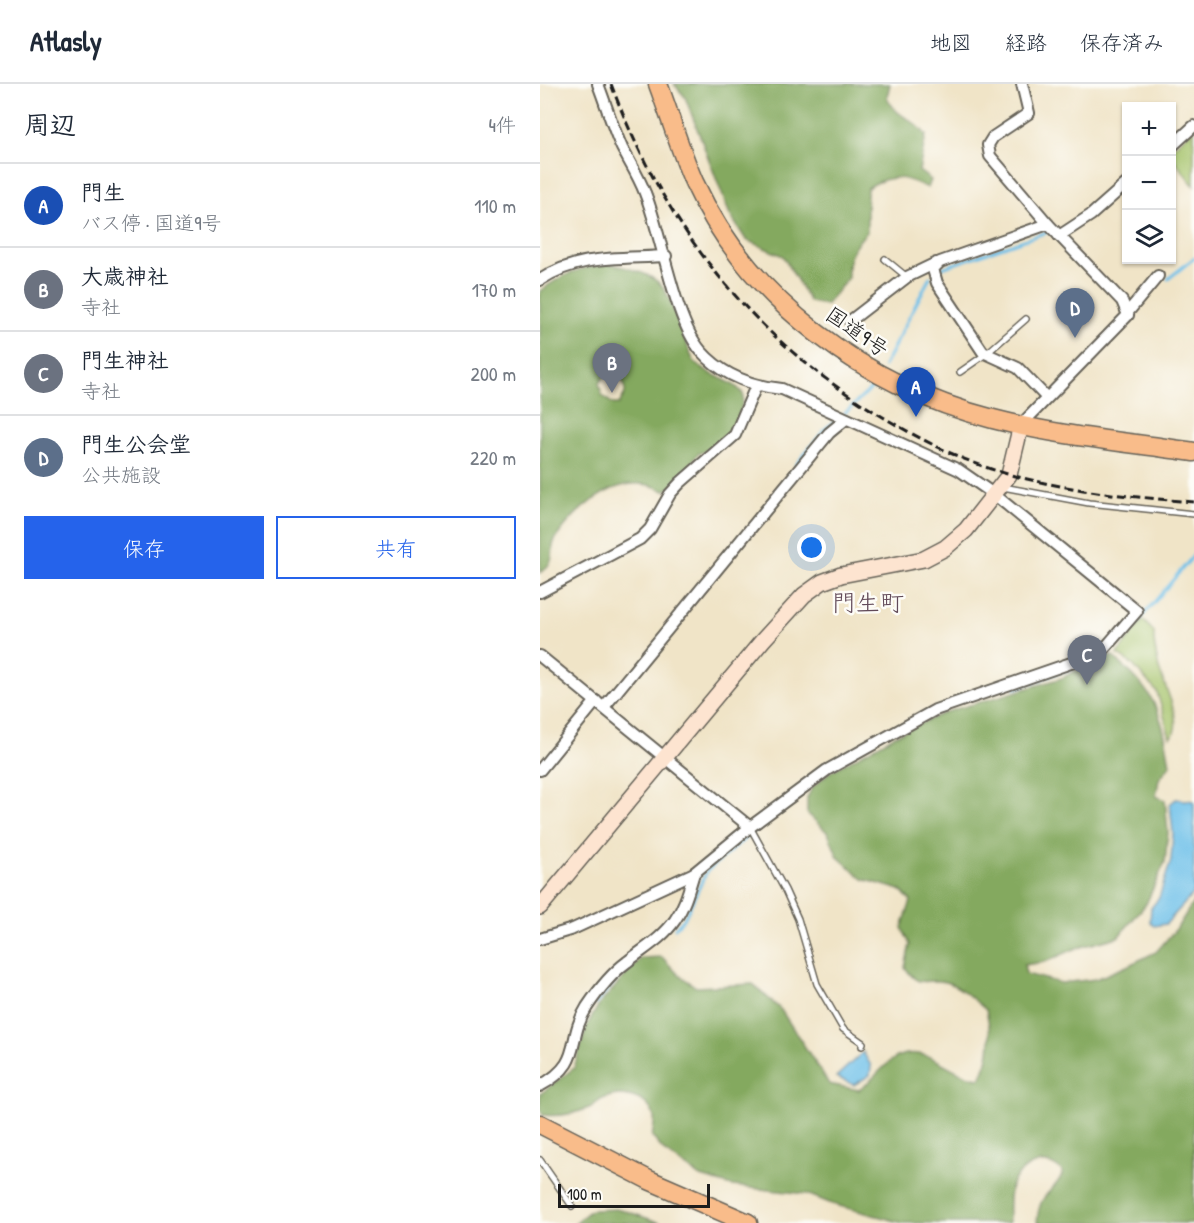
<!DOCTYPE html>
<html lang="ja">
<meta charset="utf-8">
<style>
body{margin:0;font-family:"Patrick Hand","Klee One",sans-serif;background:#f6f6f7;color:#1f2937}
.controls{position:absolute;right:18px;top:18px;display:grid;overflow:hidden;border-radius:0px;box-shadow:0 2px 4px #0004}
.controls button{width:54px;height:54px;display:grid;place-items:center;padding:0;border:0;border-bottom:2px solid #e0e1e3;background:#fff;color:#1f2937;font:30px sans-serif}
.scale{position:absolute;left:18px;bottom:15px;width:152px;box-sizing:border-box;padding-left:6px;border:3px solid #1c1c1c;border-top:0;font-size:16px;line-height:21px;white-space:nowrap;color:#1c1c1c;-webkit-text-stroke:4px #fdfcf7;paint-order:stroke}
.you{position:absolute;left:272px;top:464px;width:21px;height:21px;margin:-15px;border:4px solid #fff;border-radius:50%;background:#1a73e8;box-shadow:0 0 0 9px #1a73e833}
.badge{display:grid;place-items:center;width:39px;height:39px;border-radius:50%;background:#2563eb;color:#fff;font-size:20px;font-weight:700}
.pin{position:absolute;translate:-50% -50px;filter:drop-shadow(0 2px 3px #0008)}
.pin::after{content:'';position:absolute;top:32px;width:21px;height:18px;background:inherit;clip-path:polygon(0 0,100% 0,50% 100%)}
.list{margin:0;padding:0;list-style:none}
h2{display:flex;justify-content:space-between;align-items:center;height:78px;margin:0;padding:0 24px;font-size:26px}
h2 small{font-size:20px;font-weight:400;color:#747a83}
.list li{display:grid;grid-template-columns:39px 1fr auto;gap:18px;align-items:center;box-sizing:border-box;height:84px;padding:0 24px;border-top:2px solid #e0e1e3}
.list b{display:block;font-size:22px;white-space:nowrap}
.list p{margin:0;font-size:20px;white-space:nowrap;color:#747a83}
.list em{font-size:20px;font-style:normal;color:#747a83}
.actions{display:flex;gap:12px;padding:18px 24px}
.actions a{flex:1;padding:14px 0;border:2px solid #2563eb;border-radius:0px;text-align:center;font-size:21px;color:#2563eb}
.actions .main{background:#2563eb;color:#fff}
.icon{flex:none;width:33px;height:33px;fill:none;stroke:currentColor;stroke-width:2;stroke-linecap:round;stroke-linejoin:round}
.map{position:relative;flex:none;width:654px;height:1139px;overflow:hidden}
header{display:flex;align-items:center;gap:36px;box-sizing:border-box;height:84px;padding:0 30px;background:#fff;border-bottom:2px solid #e0e1e3}
header strong{font-size:28px}
nav{display:flex;gap:33px;margin-inline-start:auto;font-size:21px}
main{display:flex}
aside{flex:1;background:#fff}
.map>svg:first-child{display:block}
.green{fill:#a5c36a;stroke:#607043;stroke-width:1.5}
.forest{fill:#84a95e;stroke:#50623d;stroke-width:1.5;fill-rule:evenodd}
.water{fill:#6dc0e9;stroke:#446e82;stroke-width:1.5}
.lines{fill:none;stroke-linecap:round;stroke-linejoin:round}
.stream{stroke:#6dc0e9;stroke-width:3}
.lane-casing{stroke:#666258;stroke-width:8}
.street-casing{stroke:#666258;stroke-width:14}
.secondary-casing{stroke:#666258;stroke-width:18}
.highway-casing{stroke:#666258;stroke-width:21}
.lane{stroke:#fff;stroke-width:5}
.street{stroke:#fff;stroke-width:10}
.secondary{stroke:#fde4d0;stroke-width:15}
.highway{stroke:#f9bc8a;stroke-width:18}
.rail{stroke:#1c1c1c;stroke-width:3;stroke-dasharray:9 4.5;stroke-linecap:butt}
.labels{text-anchor:middle;stroke-width:5;stroke-linejoin:round;paint-order:stroke}
.street-label{font-size:21px;fill:#1c1c1c;stroke:#fdfcf7}
.quarter-label{font-size:24px;fill:#624a59;stroke:#fdfcf7}
</style>
<header>
<strong>Atlasly</strong>
<nav><a>地図</a><a>経路</a><a>保存済み</a></nav>
</header>
<main>
<aside>
<h2>周辺<small>4件</small></h2>
<ul class="list">
<li><span class="badge" style="background:#1a4fb4">A</span><div><b>門生</b><p>バス停 · 国道9号</p></div><em>110 m</em></li>
<li><span class="badge" style="background:#6b7280">B</span><div><b>大歳神社</b><p>寺社</p></div><em>170 m</em></li>
<li><span class="badge" style="background:#6b7280">C</span><div><b>門生神社</b><p>寺社</p></div><em>200 m</em></li>
<li><span class="badge" style="background:#5c6f8a">D</span><div><b>門生公会堂</b><p>公共施設</p></div><em>220 m</em></li>
</ul>
<div class="actions"><a class="main">保存</a><a>共有</a></div>
</aside>
<div class="map">
<svg width="654" height="1139" viewBox="0 0 654 1139">
<rect width="100%" height="100%" fill="#fdfcf7"/>
<filter id="ink" filterUnits="userSpaceOnUse"><feTurbulence type="fractalNoise" baseFrequency=".0167" numOctaves="2"/><feDisplacementMap in="SourceGraphic" scale="12" xChannelSelector="R" yChannelSelector="G"/><feConvolveMatrix kernelMatrix="1 2 1 2 8 2 1 2 1" color-interpolation-filters="sRGB"/></filter>
<filter id="wash" filterUnits="userSpaceOnUse"><feTurbulence type="fractalNoise" baseFrequency=".008" numOctaves="4" result="noise"/><feDisplacementMap in="SourceGraphic" scale="24" xChannelSelector="R" yChannelSelector="G"/><feGaussianBlur stdDeviation="1.35" result="paint"/><feColorMatrix in="noise" values="0 0 0 0 0 0 0 0 0 0 0 0 0 0 0 0 0 1.4 0 .05"/><feComposite in="paint" operator="in"/></filter>
<g filter="url(#wash)">
<rect width="100%" height="100%" fill="#f0e4c7"/>
<g class="green">
<polygon points="654,45 654,102 632,73 632,64"/>
<path d="M 603,536 L 614,548 C 613,559 616,569 618,580 C 620,595 647,641 630,653 L 617,608 L 593,581 L 577,570 Z"/>
</g>
<g class="forest">
<path d="M 134,0 L 350,0 L 347,13 C 358,36 371,31 386,51 L 379,87 L 391,96 L 388,104 C 362,92 353,89 327,104 L 327,148 C 313,162 307,174 308,194 L 286,221 L 270,218 L 243,172 L 206,156 L 190,131 L 145,13 Z"/>
<path d="M 71,180 C 132,193 123,204 145,255 C 148,262 150,271 154,277 C 167,293 192,294 203,310 C 204,330 189,355 171,365 C 167,367 162,368 158,370 C 152,375 153,381 150,387 C 144,396 133,403 124,407 C 83,384 39,421 16,454 C 7,468 21,473 0,489 L 0,207 C 23,190 42,182 71,180 ZM 65,292 L 79,295 L 84,299 L 85,309 L 79,320 L 73,320 L 62,311 L 59,299 Z"/>
<path d="M 572,572 C 615,607 622,628 630,681 L 619,695 L 616,712 L 625,716 L 628,749 L 625,778 L 606,820 L 578,853 L 537,864 L 505,878 L 484,881 L 486,890 L 521,899 L 556,895 L 587,882 L 616,868 L 637,844 L 654,817 L 654,1139 L 497,1139 C 499,1104 515,1111 523,1088 C 507,1072 487,1078 474,1096 C 467,1108 469,1126 469,1139 L 363,1139 L 292,1120 L 267,1110 L 192,1102 L 161,1093 L 125,1068 L 112,1053 C 113,1046 116,1036 113,1030 C 107,1013 81,1007 65,1014 C 59,1016 55,1021 49,1024 C 34,1030 19,1033 3,1031 L 0,1026 L 0,1010 L 34,984 L 47,941 L 58,922 L 101,874 L 122,873 L 138,890 L 156,903 L 213,900 L 241,926 L 289,1000 L 319,1006 C 333,997 346,976 362,971 C 390,962 414,993 440,994 C 452,972 452,951 446,926 C 435,917 420,902 406,898 C 385,893 380,907 365,883 L 370,860 L 362,844 L 371,817 L 360,806 L 323,795 L 298,773 L 288,749 L 267,729 L 267,714 L 272,704 L 288,689 L 356,651 L 406,628 L 522,594 L 561,574 Z"/>
<polygon points="80,1125 121,1139 35,1139 51,1126"/>
</g>
<g class="water">
<polygon points="636,715 654,717 654,809 626,840 614,842 610,838 611,824 619,814 631,776 633,749 630,720"/>
<polygon points="323,968 331,982 330,991 314,1001 296,993"/>
</g>
<g class="lines">
<g class="stream">
<polyline points="402,184 510,147"/>
<polyline points="628,195 654,174"/>
<polyline points="344,282 390,193"/>
<polyline points="305,329 333,303"/>
<polyline points="256,381 285,345 300,333"/>
<polyline points="571,564 585,553 654,471"/>
<polyline points="475,604 545,579"/>
<polyline points="135,844 144,835 167,787 221,741"/>
<polyline points="55,920 78,893"/>
</g>
</g>
</g>
<g filter="url(#ink)">
<g class="lines">
<defs>
<g id="lane">
<polyline points="345,175 367,193"/>
<polyline points="420,288 446,270 486,235"/>
<polyline points="463,403 549,419 654,430"/>
<polyline points="210,743 245,806 258,835 277,900 303,945 323,959 322,962"/>
<polyline points="0,1076 32,1122"/>
</g>
<g id="street">
<polyline points="632,62 654,42"/>
<polyline points="519,152 551,131 586,100"/>
<path d="M 0,196 C 39,170 81,175 126,172"/>
<polyline points="588,228 618,192"/>
<polyline points="310,237 367,193 396,179"/>
<polyline points="506,313 478,284 443,268 397,199 393,185 400,178 508,140"/>
<polyline points="481,341 588,231 582,217 508,140 450,72 448,61 453,53 489,29 482,0"/>
<polyline points="0,508 100,455 110,445 130,410 140,399 195,351 216,302"/>
<polyline points="0,572 210,743"/>
<polyline points="64,623 289,349 306,335"/>
<polyline points="0,686 56,617"/>
<path d="M 0,855 L 33,845 L 154,789 L 210,743 L 287,686 L 395,626 L 554,571 L 565,564 L 597,527 L 455,411 L 419,386 L 242,305 C 212,302 182,291 161,267 C 134,236 122,151 105,109 C 99,93 90,79 82,64 C 73,44 66,21 58,0"/>
<path d="M 0,1002 C 45,977 25,958 47,923 C 57,908 72,889 87,878 C 103,865 123,854 135,836 C 145,822 149,805 154,789"/>
</g>
<polyline id="secondary" points="0,823 223,556 264,511 282,498 301,491 384,475 405,464 426,446 469,391 481,341"/>
<g id="highway">
<path d="M 118,0 C 130,32 140,66 154,98 C 209,217 327,303 453,335 C 518,352 588,358 654,368"/>
<polyline points="0,1040 109,1096 208,1139"/>
</g>
</defs>
<use href="#lane" class="lane-casing"/>
<use href="#street" class="street-casing"/>
<use href="#secondary" class="secondary-casing"/>
<use href="#highway" class="highway-casing"/>
<use href="#lane" class="lane"/>
<use href="#street" class="street"/>
<use href="#secondary" class="secondary"/>
<use href="#highway" class="highway"/>
<path class="rail" d="M 71,0 C 125,144 211,254 343,333 C 383,357 426,379 471,391 C 531,407 592,413 654,418"/>
</g>
</g>
<g class="labels">
<g class="street-label">
<text transform="translate(317 248) rotate(35)" y="7">国道9号</text>
</g>
<g class="quarter-label">
<text x="328" y="527">門生町</text>
</g>
</g>
</svg>
<div class="controls">
<button>+</button>
<button>−</button>
<button><svg class="icon" aria-label="layers" viewBox="0 0 24 24"><path d="M12 4l9 5-9 5-9-5zM3 14l9 5 9-5"/></svg></button>
</div>
<div class="scale">100 m</div>
<div class="you"></div>
<div class="pin badge" style="left:376px;top:333px;background:#1a4fb4">A</div>
<div class="pin badge" style="left:72px;top:309px;background:#6b7280">B</div>
<div class="pin badge" style="left:547px;top:601px;background:#6b7280">C</div>
<div class="pin badge" style="left:535px;top:254px;background:#5c6f8a">D</div>
</div>
</main>
